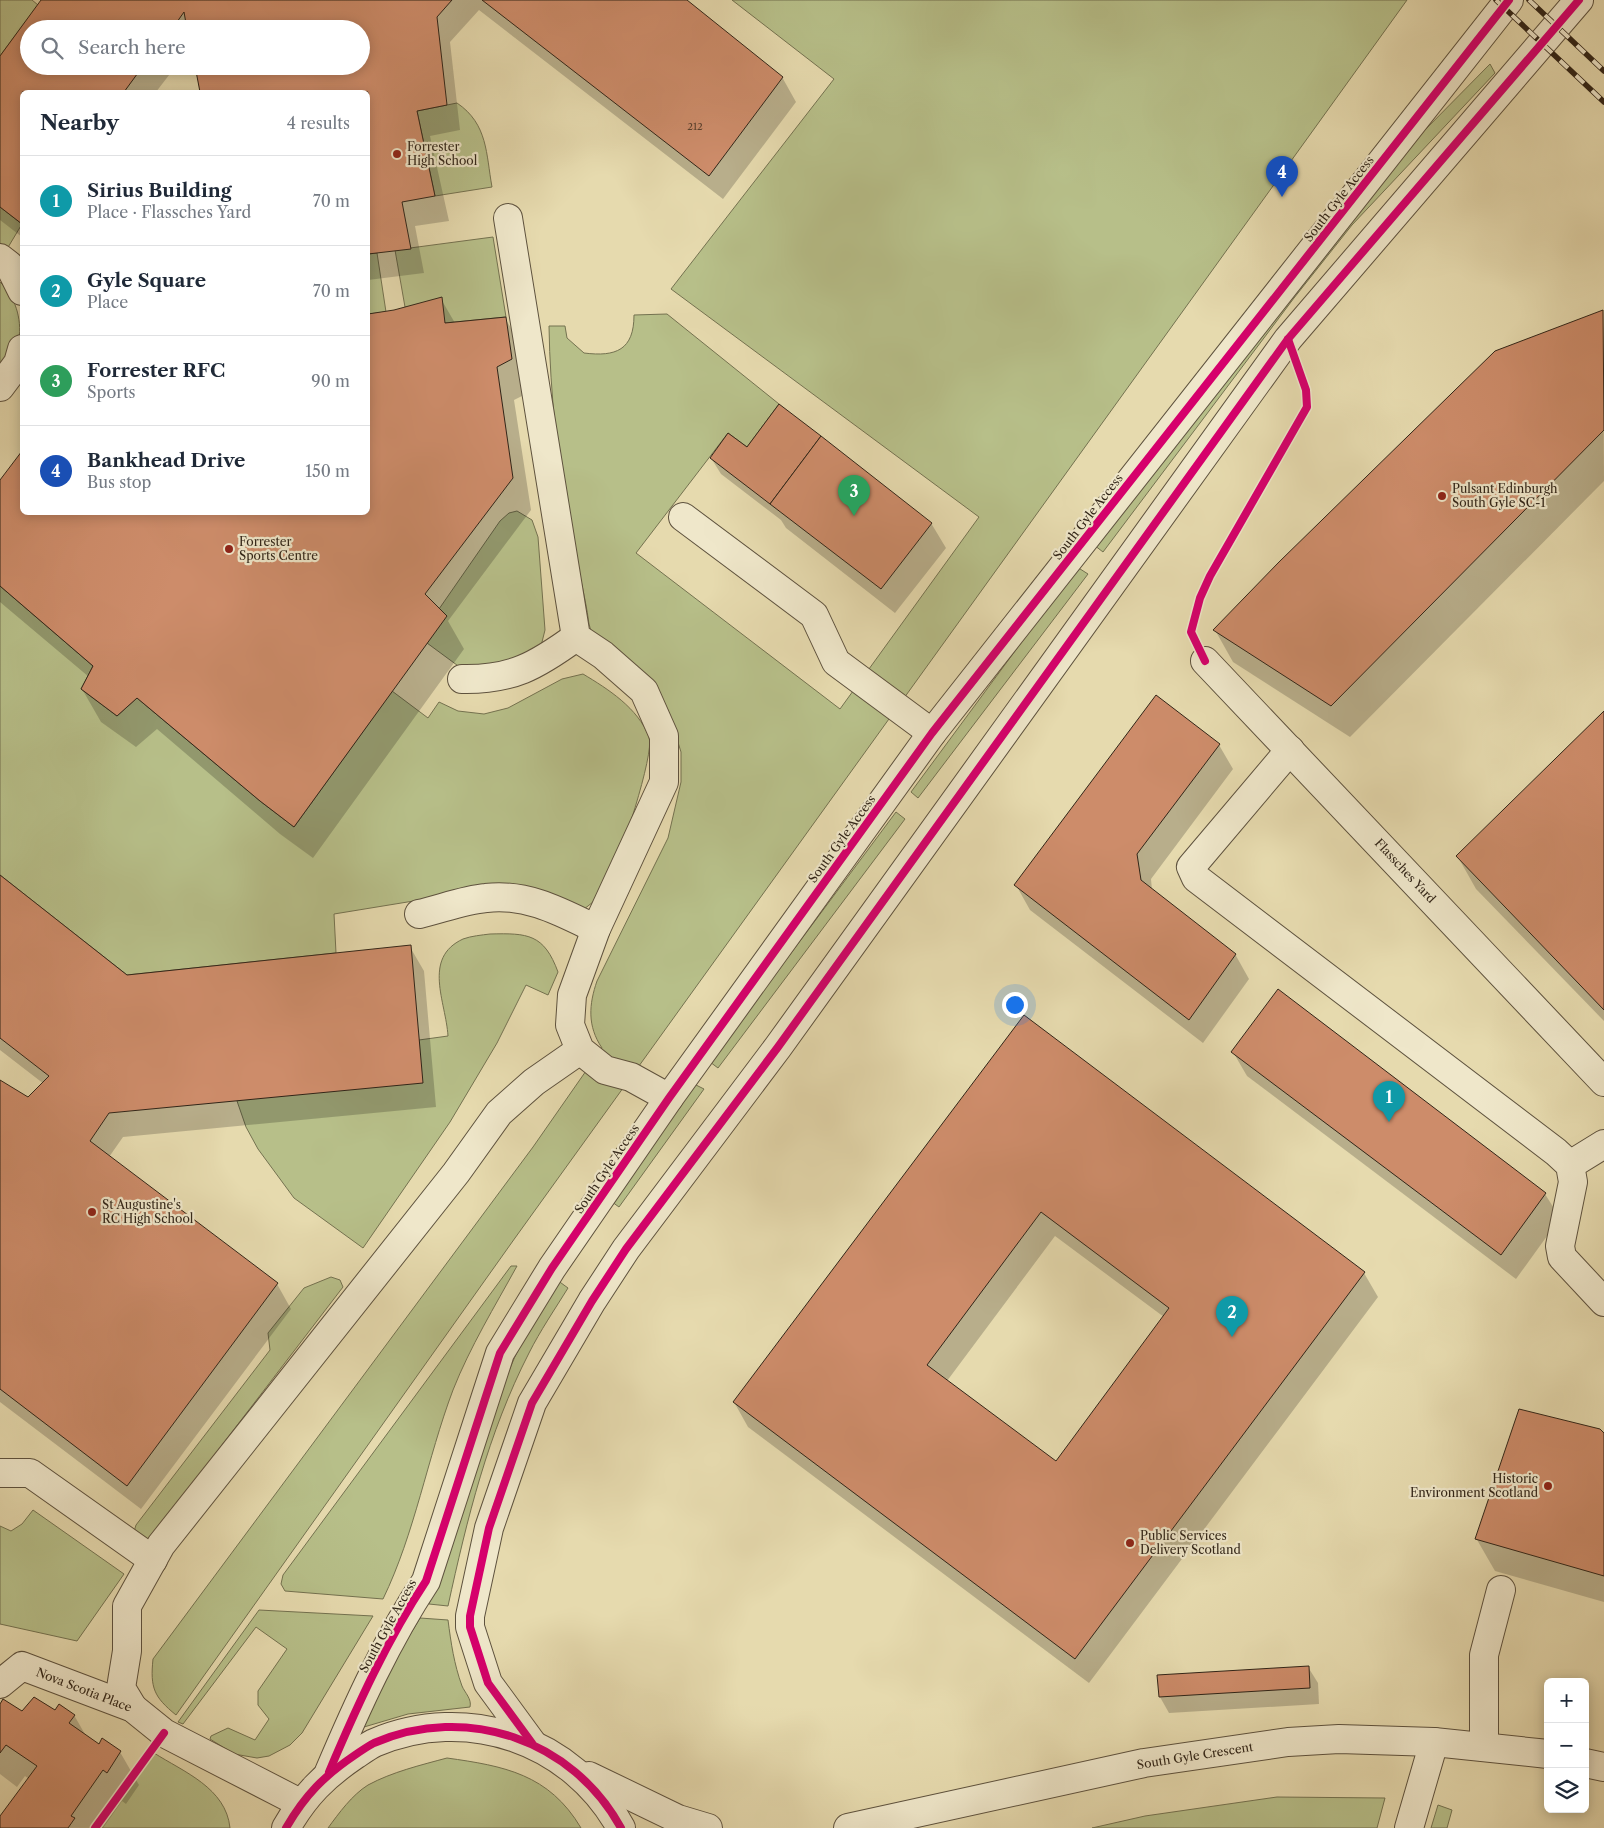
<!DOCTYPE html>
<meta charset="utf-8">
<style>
body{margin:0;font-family:"Libre Caslon Text",serif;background:#f2f2f3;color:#1f2937}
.controls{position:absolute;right:15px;bottom:15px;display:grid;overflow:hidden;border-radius:8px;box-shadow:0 2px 12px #0003}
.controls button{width:45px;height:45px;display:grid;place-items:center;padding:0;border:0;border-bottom:1px solid #e0e1e3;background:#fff;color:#1f2937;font:25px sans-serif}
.you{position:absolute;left:1014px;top:1004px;width:18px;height:18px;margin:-12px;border:4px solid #fff;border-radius:50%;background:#1a73e8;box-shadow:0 0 0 8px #1a73e833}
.badge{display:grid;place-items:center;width:32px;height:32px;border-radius:50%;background:#8f2418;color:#fff;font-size:16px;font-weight:700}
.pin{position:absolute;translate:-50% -41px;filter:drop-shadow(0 1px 2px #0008)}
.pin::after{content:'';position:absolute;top:26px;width:18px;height:15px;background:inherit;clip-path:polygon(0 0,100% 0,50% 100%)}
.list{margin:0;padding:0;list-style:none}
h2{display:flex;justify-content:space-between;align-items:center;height:65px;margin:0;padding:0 20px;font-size:21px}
h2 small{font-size:16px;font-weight:400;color:#747a83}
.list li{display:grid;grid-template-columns:32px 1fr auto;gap:15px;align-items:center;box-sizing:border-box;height:90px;padding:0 20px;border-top:1px solid #e0e1e3}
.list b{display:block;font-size:19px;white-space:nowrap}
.list p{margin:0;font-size:16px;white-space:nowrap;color:#747a83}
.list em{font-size:16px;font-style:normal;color:#747a83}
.icon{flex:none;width:28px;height:28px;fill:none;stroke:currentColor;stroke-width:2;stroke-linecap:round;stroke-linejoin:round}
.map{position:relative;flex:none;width:1604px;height:1828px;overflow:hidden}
.search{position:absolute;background:#fff;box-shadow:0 2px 12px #0003;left:20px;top:20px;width:350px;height:55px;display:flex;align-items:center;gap:12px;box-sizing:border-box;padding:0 18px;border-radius:28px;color:#747a83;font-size:19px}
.panel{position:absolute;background:#fff;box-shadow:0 2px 12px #0003;left:20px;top:90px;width:350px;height:425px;border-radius:8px}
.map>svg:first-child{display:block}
.green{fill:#b7bf89;stroke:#747250}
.shadow{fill:#0003;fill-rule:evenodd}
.building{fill:#cd8c6a;stroke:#312518;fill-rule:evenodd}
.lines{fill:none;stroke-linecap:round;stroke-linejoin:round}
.minor-casing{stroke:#5e523e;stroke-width:30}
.minor{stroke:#efe7ca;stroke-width:28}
.rail-casing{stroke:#312518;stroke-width:5.5}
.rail{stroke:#efe7ca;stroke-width:4;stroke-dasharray:11;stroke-linecap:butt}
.cycleway-casing{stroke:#efe7ca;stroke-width:11}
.cycleway{stroke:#d6006c;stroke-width:8}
.poi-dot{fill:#8f2418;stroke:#efe7ca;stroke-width:2}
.labels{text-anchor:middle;stroke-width:4.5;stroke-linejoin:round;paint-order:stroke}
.number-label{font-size:10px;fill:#583f2c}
.poi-label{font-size:12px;fill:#312518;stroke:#efe7ca;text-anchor:start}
.street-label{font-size:12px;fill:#312518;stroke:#efe7ca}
</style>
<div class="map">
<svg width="1604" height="1828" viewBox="0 0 1604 1828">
<rect width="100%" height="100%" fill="#e6daae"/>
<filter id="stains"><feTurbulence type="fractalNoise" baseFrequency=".004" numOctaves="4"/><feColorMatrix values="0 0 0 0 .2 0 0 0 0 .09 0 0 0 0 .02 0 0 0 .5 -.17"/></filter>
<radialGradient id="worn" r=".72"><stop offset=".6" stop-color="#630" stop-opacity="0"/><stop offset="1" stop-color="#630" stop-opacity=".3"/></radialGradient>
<g class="green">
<polygon points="0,0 32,0 38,5 0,56"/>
<path d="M 732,0 L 1407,0 L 515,1238 L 176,1715 C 154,1697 150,1688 153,1659 L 533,1147 L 602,1048 C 587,1026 589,1004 597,981 L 668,838 L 681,782 L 681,752 L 668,710 L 656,693 L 591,631 L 589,624 C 585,593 576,562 570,531 C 558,463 550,394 549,326 L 565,326 L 567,338 L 584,353 C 616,357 634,350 634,315 L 667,314 L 779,404 L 747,447 L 728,433 L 636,553 L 840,709 L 979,517 L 671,289 L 834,79 Z"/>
<polygon points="1490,64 1495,73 1352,225 1294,298 1103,552 1094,545 1419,136"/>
<path d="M 457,103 C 488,124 486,154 492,187 L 435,196 L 417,111 Z"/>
<polygon points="0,207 22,224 7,249 0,243"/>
<polygon points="493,237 506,317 445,323 405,307 395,250"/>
<polygon points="377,253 386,312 368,314 368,254"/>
<path d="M 0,282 C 15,296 22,319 19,339 C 17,350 6,364 0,373 Z"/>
<polygon points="517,511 532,520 538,537 545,630 541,646 532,656 465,671 427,643 439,609 500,521 509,513"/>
<polygon points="1077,567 1088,574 918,798 911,792"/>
<path d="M 0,586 L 93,666 L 81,689 L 117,716 L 137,698 L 260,801 L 294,827 L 392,691 L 428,718 L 439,702 L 458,711 L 484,714 L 508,708 L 562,679 L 583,674 C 608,689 638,708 649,737 C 655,754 619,860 610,880 C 604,893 595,901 584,909 L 493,888 L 334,914 L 336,953 L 127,975 L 0,875 Z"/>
<polygon points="896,812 905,819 718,1068 710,1062"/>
<path d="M 490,934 C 528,933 544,934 558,972 L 548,995 L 526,985 L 497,1043 L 450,1122 L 363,1248 L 294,1198 L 258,1149 L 246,1127 L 237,1101 L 419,1040 L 448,1036 C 446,1002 422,958 463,939 C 471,936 482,935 490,934 Z"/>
<polygon points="694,1084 704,1089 619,1207 608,1199"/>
<path d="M 511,1266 L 517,1266 C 495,1306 470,1347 453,1390 C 427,1459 415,1533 383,1599 L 285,1591 L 281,1584 L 283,1575 Z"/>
<polygon points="331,1277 340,1280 343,1287 147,1543 133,1535 136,1525 270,1350 268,1333 304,1288"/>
<path d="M 557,1280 L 568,1288 C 555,1309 540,1331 529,1353 C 488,1433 467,1519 448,1606 L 429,1604 C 471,1494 490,1380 557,1280 Z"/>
<polygon points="33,1510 124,1574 77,1641 0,1624 0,1526 11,1531 22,1524"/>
<polygon points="259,1610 373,1616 302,1733 290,1745 269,1756 257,1758 234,1754 210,1739 211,1736 228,1728 255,1740 269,1719 258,1705 258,1691 287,1649 256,1627 183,1724 178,1722"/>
<path d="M 420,1618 L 448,1620 C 451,1643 454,1664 462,1686 C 465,1693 472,1699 470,1707 L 408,1714 L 364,1727 L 359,1720 Z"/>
<path d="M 154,1753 C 184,1772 226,1788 230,1828 L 99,1828 Z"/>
<path d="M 447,1758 C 504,1766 549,1774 581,1828 L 328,1828 C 339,1813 352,1795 368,1785 C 392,1772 421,1765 447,1758 Z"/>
<polygon points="1277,1797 1385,1798 1377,1828 1092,1828 1145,1816"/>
<polygon points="1438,1805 1452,1810 1447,1828 1431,1828"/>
</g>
<g class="shadow">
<polygon points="43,0 685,0 782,77 796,102 723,199 479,10 450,42 460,130 430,136 449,221 415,226 424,273 368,280 368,92 201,92 196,66 361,66 361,29 29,29 29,66 176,66 156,92 22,92 22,237 0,220 0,59"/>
<polygon points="441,299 455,323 505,318 524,350 530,392 514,400 531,510 448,621 464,649 313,858 280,834 157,729 136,747 101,722 82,689 89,677 0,602 0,482 22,453 22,512 368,512 368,316 394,312"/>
<polygon points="1603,311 1604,481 1350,737 1233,662 1215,630"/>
<polygon points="747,448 931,523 946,548 895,613 786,528 781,520 721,474 711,458"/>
<polygon points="1604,713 1604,1021 1476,889 1458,857"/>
<polygon points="1219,745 1233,769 1151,879 1152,890 1235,954 1249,979 1203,1043 1030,910 1016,885"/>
<polygon points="0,876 127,977 410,947 424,971 436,1107 123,1137 109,1157 277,1284 291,1309 141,1509 0,1402 0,1082 28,1099 44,1084 0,1050"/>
<path d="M 1024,1016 L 1364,1273 L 1378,1297 L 1089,1683 L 748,1427 L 734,1402 ZM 1055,1236 L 1164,1317 L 1056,1462 L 947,1381 Z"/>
<polygon points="1233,1052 1545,1194 1560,1218 1516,1279 1247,1076"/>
<polygon points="1604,1435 1604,1602 1495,1571 1476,1538"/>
<polygon points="1308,1667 1318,1683 1319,1704 1169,1713 1160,1697"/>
<polygon points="0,1706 23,1713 56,1712 74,1715 86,1736 100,1745 120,1752 139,1785 126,1804 122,1801 103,1828 0,1828 0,1818 29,1779 25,1776 17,1787 0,1774"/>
</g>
<g class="building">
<polygon points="41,0 452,0 437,17 447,105 417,111 435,196 402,202 411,249 368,254 368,92 200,92 195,66 361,66 361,29 187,29 184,12 172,29 29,29 29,66 143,66 124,92 22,92 22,224 0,207 0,56"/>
<polygon points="482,0 687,0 783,77 709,176"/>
<polygon points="442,297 445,323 506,317 512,359 497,367 513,478 425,594 447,616 294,827 260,801 137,698 117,716 81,689 93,666 0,586 0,480 22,451 22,512 368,512 368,314 394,310"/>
<polygon points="1603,310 1604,430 1331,706 1213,630 1279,562 1495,351"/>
<polygon points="779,404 821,436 770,504 710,458 728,433 747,447"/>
<polygon points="821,436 932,523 881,589 770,504"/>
<polygon points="1156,695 1220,744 1137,854 1141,880 1236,954 1189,1020 1014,885"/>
<polygon points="1604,711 1604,1010 1456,856"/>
<polygon points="0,875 127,975 411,945 423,1083 109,1113 90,1141 278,1283 127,1486 0,1389 0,1080 28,1097 49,1076 0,1038"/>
<polygon points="1278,989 1546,1193 1501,1255 1231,1052"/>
<path d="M 1024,1015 L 1365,1272 L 1075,1659 L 733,1402 ZM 1041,1212 L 1169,1308 L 1056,1461 L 927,1365 Z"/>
<polygon points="1519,1409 1600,1429 1604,1433 1604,1576 1475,1539"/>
<polygon points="1309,1666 1310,1688 1159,1697 1157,1675"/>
<polygon points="34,1697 55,1710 59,1704 75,1715 69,1723 99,1744 102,1738 121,1751 107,1773 103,1770 71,1816 75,1818 68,1828 0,1828 0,1816 37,1766 6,1745 0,1753 0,1704 3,1699 22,1711"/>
</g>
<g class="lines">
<defs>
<g id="minor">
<polyline points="508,218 576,637 603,655 644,691 664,736 664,782 596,929 572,995 570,1025 580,1050 605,1070 631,1077 669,1098"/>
<polyline points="0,258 9,265 22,291"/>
<polyline points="0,387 18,363 22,349"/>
<polyline points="683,517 814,615 836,662 932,733"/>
<polyline points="1205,661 1604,1082"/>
<path d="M 462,679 C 512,680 536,666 576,637"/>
<polyline points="1290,750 1191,867 1196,878 1556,1152 1570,1165 1573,1182 1560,1246 1562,1257 1604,1302"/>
<path d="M 419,914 C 441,909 464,900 486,898 C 527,893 561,912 596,929"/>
<polyline points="1570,1165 1604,1144"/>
<polyline points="0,1473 30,1473 153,1560"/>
<polyline points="0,1684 22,1666 133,1708 164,1733 300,1803"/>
<polyline points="133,1708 121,1688 127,1651 127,1606 161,1545 456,1173 499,1113 534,1082 580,1050"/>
<polyline points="532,1743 488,1683 470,1627 470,1616 489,1528 532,1403 592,1301 626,1249 778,1047 1288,339 1579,0"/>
<polyline points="1484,1747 1484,1655 1501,1590"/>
<polyline points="1585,1763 1604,1767"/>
<path d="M 329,1772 C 357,1706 387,1640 426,1581 L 500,1353 L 552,1268 L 669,1098 L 932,733 L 1509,0"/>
<polyline points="589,1776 678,1819 708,1828"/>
<path d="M 286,1828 C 305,1795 324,1776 355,1755 C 361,1751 368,1746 374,1743 C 467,1703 573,1740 621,1828"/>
<polyline points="848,1828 1144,1763 1288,1742 1339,1739 1434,1742 1548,1754"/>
<polyline points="1409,1828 1434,1742"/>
</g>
</defs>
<use href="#minor" class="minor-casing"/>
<use href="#minor" class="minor"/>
<defs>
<g id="rail">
<polyline points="1496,0 1604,102"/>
<polyline points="1529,0 1604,71"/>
</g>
</defs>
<use href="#rail" class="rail-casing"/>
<use href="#rail" class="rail"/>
<defs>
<g id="cycleway">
<polyline points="1205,661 1191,632 1200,598 1210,576 1307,407 1306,390 1288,339"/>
<polyline points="532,1743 488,1683 470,1627 470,1616 489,1528 532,1403 592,1301 626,1249 778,1047 1288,339 1579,0"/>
<path d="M 329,1772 C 357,1706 387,1640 426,1581 L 500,1353 L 552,1268 L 669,1098 L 932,733 L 1509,0"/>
<polyline points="95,1828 164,1733"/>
<path d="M 286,1828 C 305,1795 324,1776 355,1755 C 361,1751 368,1746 374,1743 C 467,1703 573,1740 621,1828"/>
</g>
</defs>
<use href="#cycleway" class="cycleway-casing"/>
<use href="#cycleway" class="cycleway"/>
</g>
<g class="poi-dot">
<circle cx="397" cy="154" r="5"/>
<circle cx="1442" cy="496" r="5"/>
<circle cx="229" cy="549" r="5"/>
<circle cx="92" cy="1212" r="5"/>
<circle cx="1548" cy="1486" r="5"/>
<circle cx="1130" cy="1543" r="5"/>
</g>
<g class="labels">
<g class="number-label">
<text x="695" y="130">212</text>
</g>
<g class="poi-label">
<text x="407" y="151">Forrester<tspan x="407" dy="14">High School</tspan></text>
<text x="1452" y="493">Pulsant Edinburgh<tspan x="1452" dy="14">South Gyle SC-1</tspan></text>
<text x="239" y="546">Forrester<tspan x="239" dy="14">Sports Centre</tspan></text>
<text x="102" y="1209">St Augustine's<tspan x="102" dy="14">RC High School</tspan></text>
<text x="1538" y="1483" text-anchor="end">Historic<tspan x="1538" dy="14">Environment Scotland</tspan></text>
<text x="1140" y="1540">Public Services<tspan x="1140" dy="14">Delivery Scotland</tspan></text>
</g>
<g class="street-label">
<text transform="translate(1339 199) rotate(-52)" y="4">South Gyle Access</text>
<text transform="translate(1088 517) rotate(-52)" y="4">South Gyle Access</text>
<text transform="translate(842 839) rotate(-54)" y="4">South Gyle Access</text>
<text transform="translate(1405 871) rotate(47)" y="4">Flassches Yard</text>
<text transform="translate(607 1169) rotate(-56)" y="4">South Gyle Access</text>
<text transform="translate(388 1626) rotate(-61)" y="4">South Gyle Access</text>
<text transform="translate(84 1690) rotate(21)" y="4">Nova Scotia Place</text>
<text transform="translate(1195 1756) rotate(-9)" y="4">South Gyle Crescent</text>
</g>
</g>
<rect width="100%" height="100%" filter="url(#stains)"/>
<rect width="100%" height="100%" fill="url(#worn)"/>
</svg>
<div class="controls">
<button>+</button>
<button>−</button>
<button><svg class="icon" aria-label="layers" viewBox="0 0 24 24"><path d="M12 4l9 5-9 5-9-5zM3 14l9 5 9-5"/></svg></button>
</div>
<div class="you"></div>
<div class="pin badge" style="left:1389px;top:1122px;background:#0f9aa8">1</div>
<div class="pin badge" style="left:1232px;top:1337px;background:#0f9aa8">2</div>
<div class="pin badge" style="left:854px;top:516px;background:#2e9e5b">3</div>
<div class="pin badge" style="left:1282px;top:197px;background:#1a4fb4">4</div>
<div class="search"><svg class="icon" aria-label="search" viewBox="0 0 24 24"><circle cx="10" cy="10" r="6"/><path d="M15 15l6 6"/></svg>Search here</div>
<section class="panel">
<h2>Nearby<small>4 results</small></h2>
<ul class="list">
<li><span class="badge" style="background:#0f9aa8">1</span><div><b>Sirius Building</b><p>Place · Flassches Yard</p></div><em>70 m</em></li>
<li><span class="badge" style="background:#0f9aa8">2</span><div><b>Gyle Square</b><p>Place</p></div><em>70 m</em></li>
<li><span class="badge" style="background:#2e9e5b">3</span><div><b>Forrester RFC</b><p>Sports</p></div><em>90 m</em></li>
<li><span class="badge" style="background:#1a4fb4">4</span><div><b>Bankhead Drive</b><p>Bus stop</p></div><em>150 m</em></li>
</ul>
</section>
</div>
